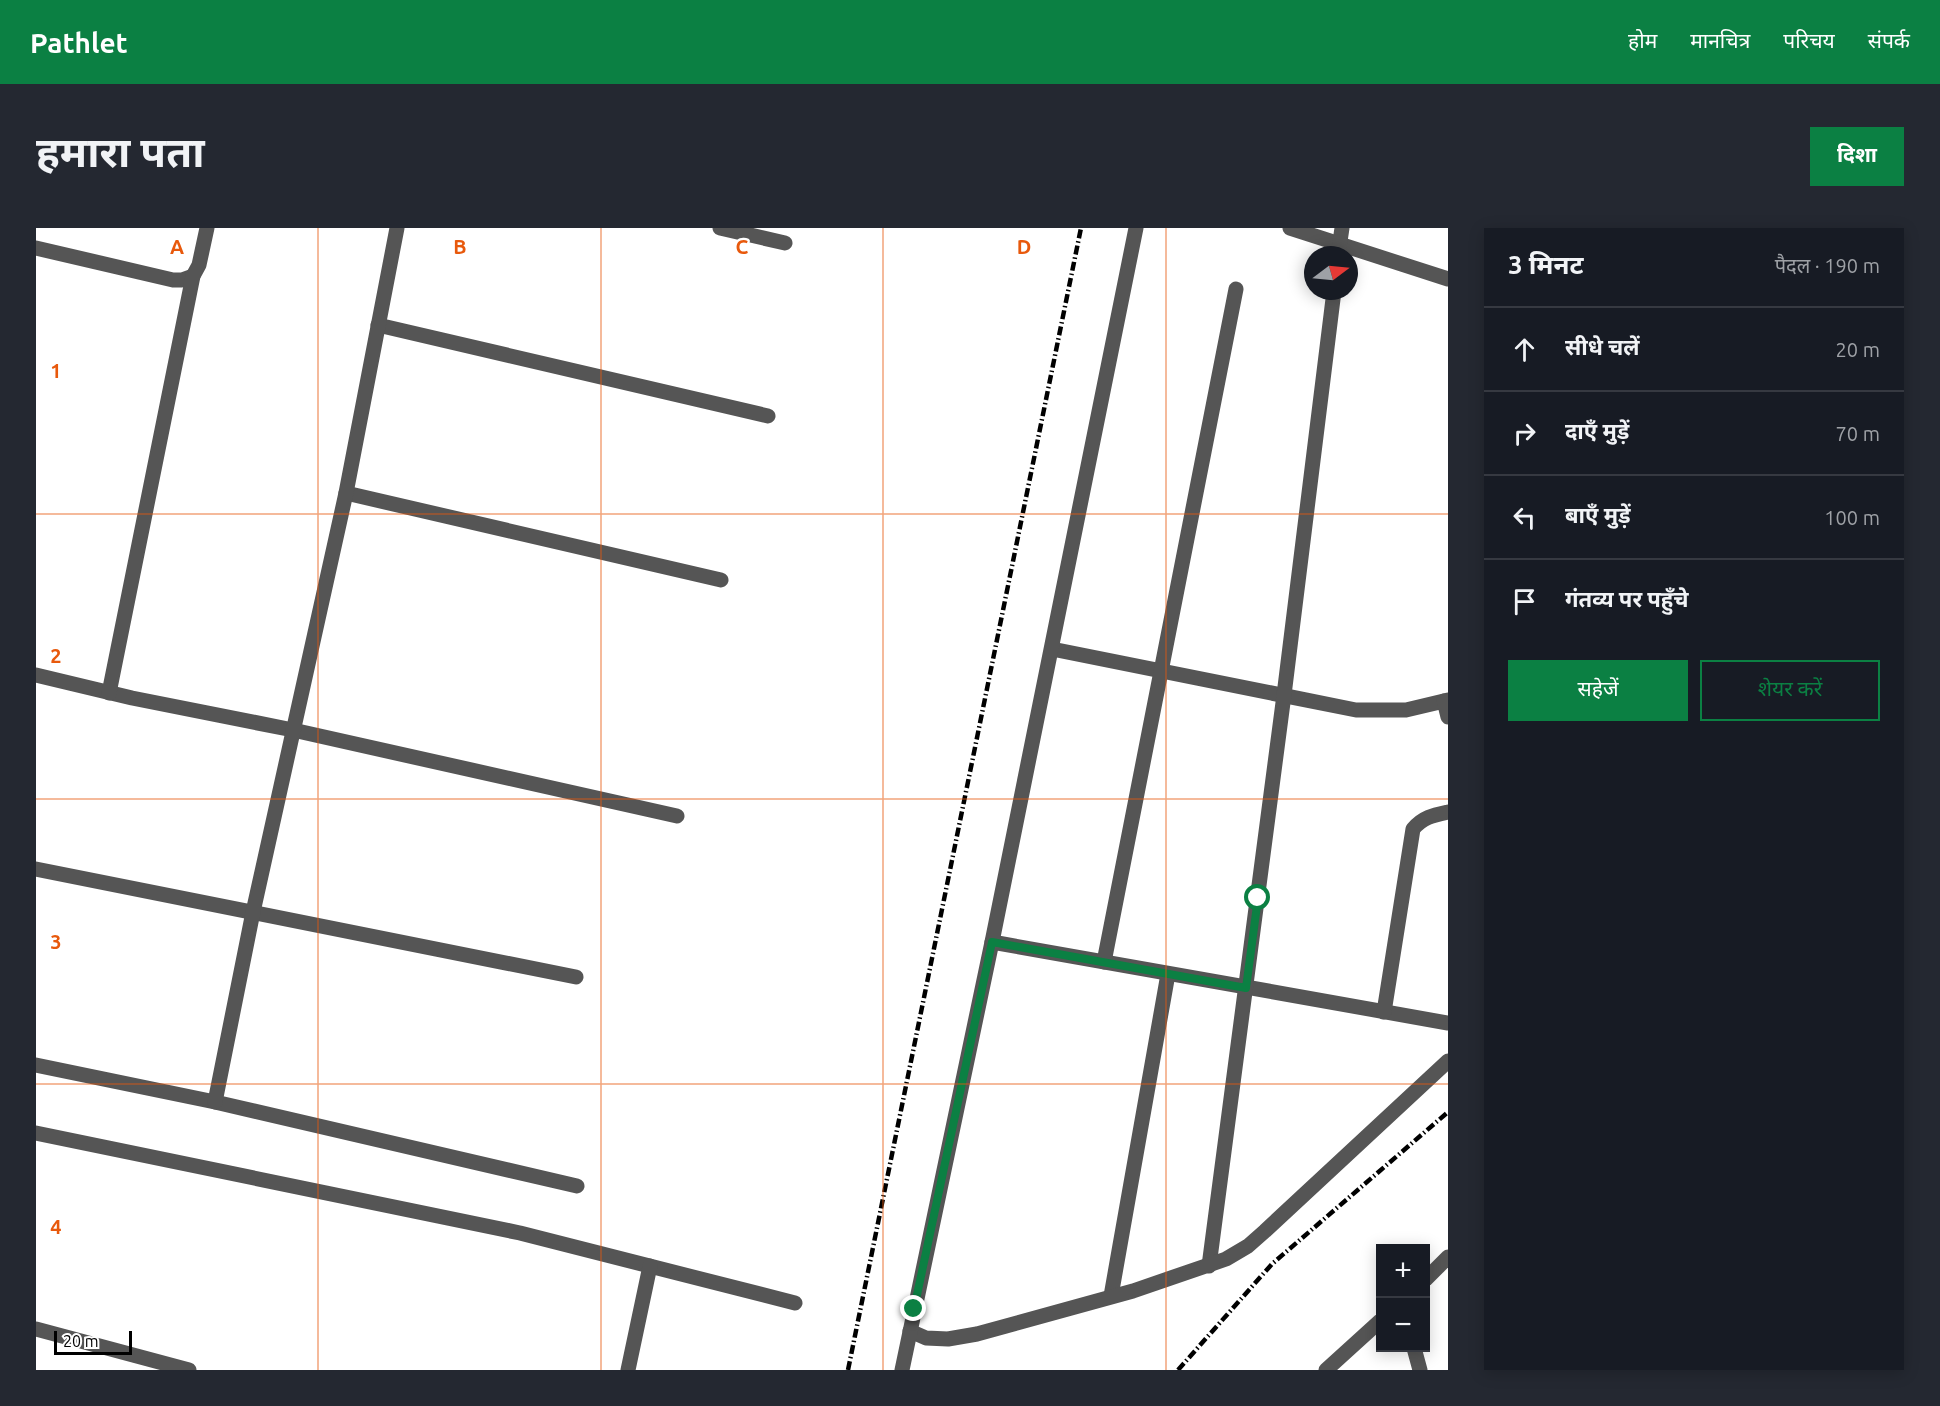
<!DOCTYPE html>
<html lang="hi">
<meta charset="utf-8">
<style>
body{margin:0;font-family:Ubuntu,"Noto Sans Devanagari",sans-serif;background:#242831;color:#f1f3f6}
.controls{position:absolute;right:18px;bottom:18px;display:grid;overflow:hidden;border-radius:0px;box-shadow:0 3px 15px #0003}
.controls button{width:54px;height:54px;display:grid;place-items:center;padding:0;border:0;border-bottom:2px solid #363941;background:#171b24;color:#f1f3f6;font:30px sans-serif}
.compass{position:absolute;left:1268px;top:18px;width:54px;height:54px;border-radius:50%;background:#171b24;box-shadow:0 3px 15px #0003;rotate:74deg}
.scale{position:absolute;left:18px;bottom:15px;width:78px;box-sizing:border-box;padding-left:6px;border:3px solid #000;border-top:0;font-size:16px;line-height:21px;white-space:nowrap;color:#000;-webkit-text-stroke:4px #fff;paint-order:stroke}
.stop{position:absolute;width:18px;height:18px;margin:-14px;border:4px solid #0b8043;border-radius:50%;background:#fff}
.stop.end{background:#0b8043;border-color:#fff;box-shadow:0 2px 6px #0008}
.list{margin:0;padding:0;list-style:none}
h2{display:flex;justify-content:space-between;align-items:center;height:78px;margin:0;padding:0 24px;font-size:26px}
h2 small{font-size:20px;font-weight:400;color:#9ea1a6}
.list li{display:grid;grid-template-columns:39px 1fr auto;gap:18px;align-items:center;box-sizing:border-box;height:84px;padding:0 24px;border-top:2px solid #363941}
.list b{display:block;font-size:22px;white-space:nowrap}
.list em{font-size:20px;font-style:normal;color:#9ea1a6}
.actions{display:flex;gap:12px;padding:18px 24px}
.actions a{flex:1;padding:14px 0;border:2px solid #0b8043;border-radius:0px;text-align:center;font-size:21px;color:#0b8043}
.actions .main{background:#0b8043;color:#fff}
.icon{flex:none;width:33px;height:33px;fill:none;stroke:currentColor;stroke-width:2;stroke-linecap:round;stroke-linejoin:round}
.map{position:relative;flex:none;width:1412px;height:1142px;overflow:hidden;border-radius:0px}
header{display:flex;align-items:center;gap:36px;box-sizing:border-box;height:84px;padding:0 30px;background:#0b8043;color:#fff}
header strong{font-size:28px}
nav{display:flex;gap:33px;margin-inline-start:auto;font-size:21px}
.intro{display:flex;align-items:center;justify-content:space-between;box-sizing:border-box;height:144px;padding:0 36px}
h1{margin:0;font-size:42px}
.button{padding:15px 27px;border-radius:0px;background:#0b8043;color:#fff;font-size:21px;font-weight:700}
main{display:flex;gap:36px;padding:0 36px}
aside{flex:1;background:#171b24;border-radius:0px;box-shadow:0 3px 15px #0003}
.map>svg:first-child{display:block}
.lines{fill:none;stroke-linecap:round;stroke-linejoin:round}
.minor{stroke:#555;stroke-width:15}
.rail{stroke:#000;stroke-width:4.5;stroke-dasharray:9 3 1.5 3;stroke-linecap:butt}
.route{stroke:#0b8043;stroke-width:8}
.grid{fill:none;stroke:#e8590c;stroke-width:1.5;stroke-opacity:0.55}
.grid-label{font-size:20px;text-anchor:middle;font-weight:bold;fill:#e8590c;stroke:#fff;stroke-width:4.5;stroke-linejoin:round;paint-order:stroke}
</style>
<header>
<strong>Pathlet</strong>
<nav><a>होम</a><a>मानचित्र</a><a>परिचय</a><a>संपर्क</a></nav>
</header>
<div class="intro"><h1>हमारा पता</h1><a class="button">दिशा</a></div>
<main>
<div class="map">
<svg width="1412" height="1142" viewBox="0 0 1412 1142">
<rect width="100%" height="100%" fill="#fff"/>
<g class="lines">
<g class="minor">
<polyline points="684,0 749,15"/>
<polyline points="1254,0 1412,51"/>
<polyline points="0,20 137,52 146,52 157,48"/>
<polyline points="1302,27 1306,0"/>
<polyline points="342,97 732,188"/>
<polyline points="310,265 685,352"/>
<polyline points="1016,421 1320,482 1370,482 1412,472"/>
<polyline points="0,447 96,470 257,502 641,588"/>
<polyline points="73,465 157,48 163,37 171,0"/>
<polyline points="1408,473 1412,489"/>
<polyline points="0,641 540,749"/>
<polyline points="956,714 1412,795"/>
<polyline points="1068,734 1200,61"/>
<path d="M 1348,784 L 1377,601 C 1387,589 1398,587 1412,584"/>
<polyline points="0,837 179,874 541,958"/>
<polyline points="179,874 217,684 310,265 361,0"/>
<polyline points="0,905 484,1005 759,1075"/>
<polyline points="1173,1038 1248,467 1298,63"/>
<polyline points="1390,1051 1412,1029"/>
<polyline points="1075,1068 1132,746"/>
<polyline points="0,1101 153,1142"/>
<polyline points="874,1103 890,1110 912,1111 941,1106 1097,1063 1190,1031 1212,1018 1229,1003 1412,833"/>
<polyline points="1378,1120 1384,1142"/>
<polyline points="592,1142 614,1038"/>
<polyline points="866,1142 956,714 1100,0"/>
<polyline points="1290,1142 1344,1093"/>
</g>
<g class="rail">
<polyline points="812,1142 1045,0"/>
<polyline points="1142,1142 1236,1036 1412,884"/>
</g>
</g>
<g class="lines">
<polyline class="route" points="878,1081 956,714 1210,760 1222,670"/>
</g>
<path class="grid" d="M 282,0 L 282,1142M 565,0 L 565,1142M 847,0 L 847,1142M 1130,0 L 1130,1142M 0,286 L 1412,286M 0,571 L 1412,571M 0,856 L 1412,856"/>
<g class="grid-label">
<text x="141" y="26">A</text>
<text x="424" y="26">B</text>
<text x="706" y="26">C</text>
<text x="988" y="26">D</text>
<text x="20" y="150">1</text>
<text x="20" y="435">2</text>
<text x="20" y="721">3</text>
<text x="20" y="1006">4</text>
</g>
</svg>
<div class="controls">
<button>+</button>
<button>−</button>
</div>
<svg class="compass" viewBox="-18 -18 36 36"><path d="M0-13l5 13h-10z" fill="#e53935"/><path d="M0 13l5-13h-10z" fill="#9ea1a6"/></svg>
<div class="scale">20 m</div>
<div class="stop" style="left:1222px;top:670px"></div>
<div class="stop end" style="left:878px;top:1081px"></div>
</div>
<aside>
<h2>3 मिनट<small>पैदल · 190 m</small></h2>
<ul class="list">
<li><svg class="icon" aria-label="ahead" viewBox="0 0 24 24"><path d="M12 20V5M6 11l6-6 6 6"/></svg><div><b>सीधे चलें</b></div><em>20 m</em></li>
<li><svg class="icon" aria-label="right" viewBox="0 0 24 24"><path d="M7 20v-9h11M14 6l5 5-5 5"/></svg><div><b>दाएँ मुड़ें</b></div><em>70 m</em></li>
<li><svg class="icon" aria-label="left" viewBox="0 0 24 24"><path d="M17 20v-9H6M10 6l-5 5 5 5"/></svg><div><b>बाएँ मुड़ें</b></div><em>100 m</em></li>
<li><svg class="icon" aria-label="arrive" viewBox="0 0 24 24"><path d="M6 21V4h12l-3 4 3 4H6"/></svg><div><b>गंतव्य पर पहुँचे</b></div></li>
</ul>
<div class="actions"><a class="main">सहेजें</a><a>शेयर करें</a></div>
</aside>
</main>
